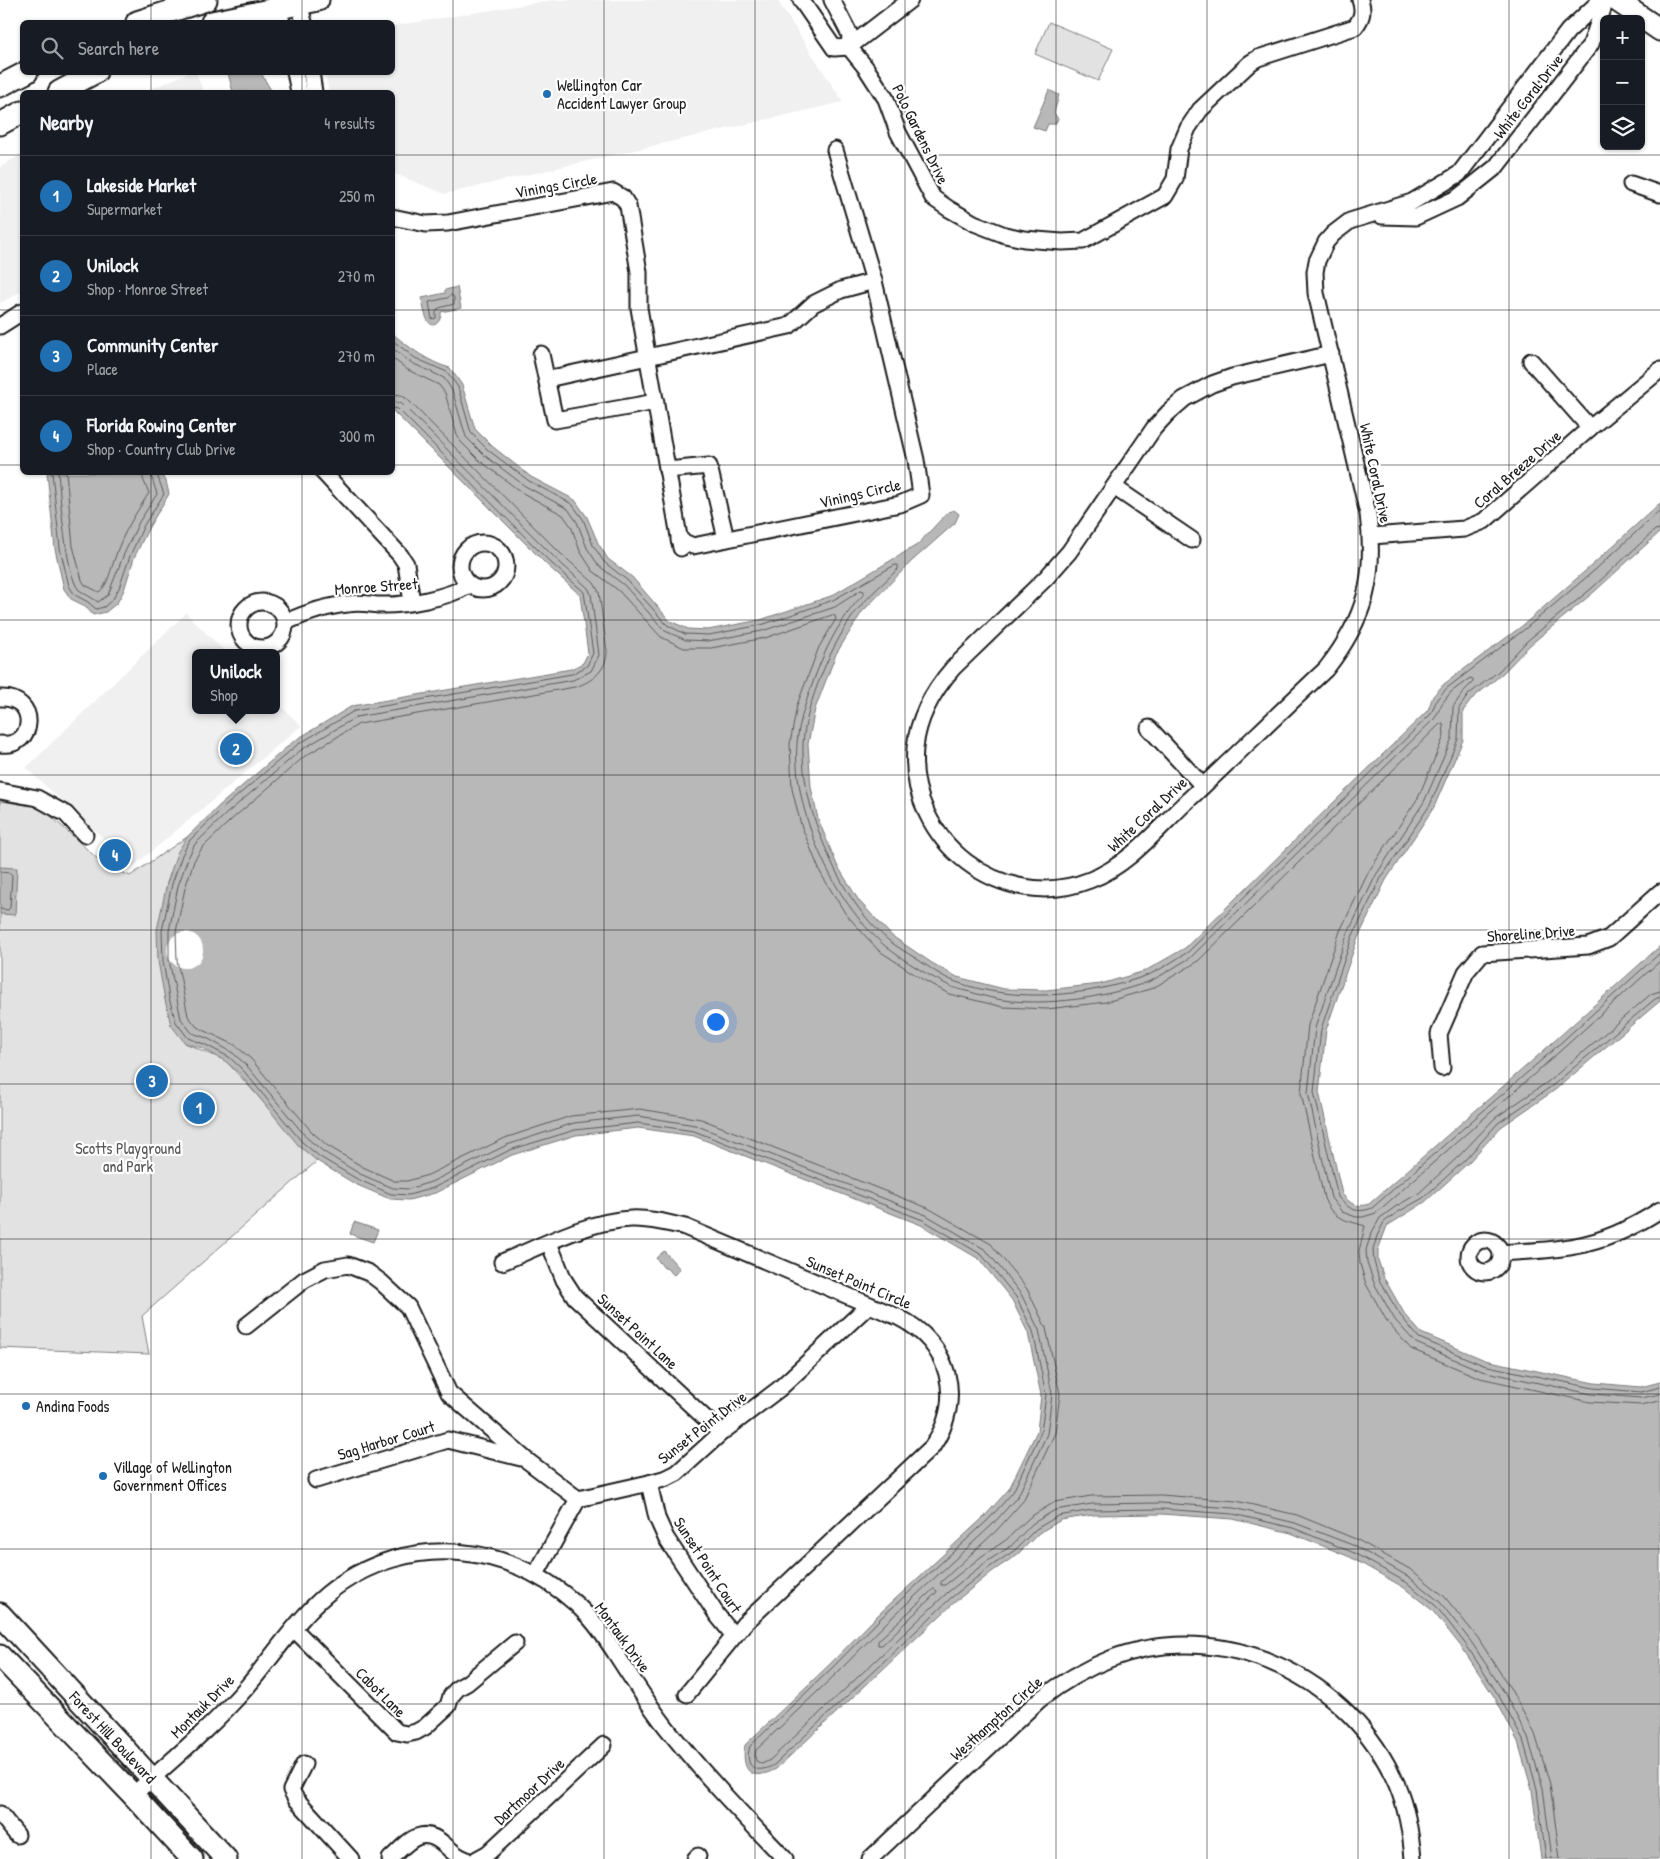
<!DOCTYPE html>
<meta charset="utf-8">
<style>
body{margin:0;font-family:"Patrick Hand",sans-serif;background:#242831;color:#f1f3f6}
.controls{position:absolute;right:15px;top:15px;display:grid;overflow:hidden;border-radius:8px;box-shadow:0 1px 4px #0004}
.controls button{width:45px;height:45px;display:grid;place-items:center;padding:0;border:0;border-bottom:1px solid #363941;background:#171b24;color:#f1f3f6;font:25px sans-serif}
.you{position:absolute;left:715px;top:1021px;width:18px;height:18px;margin:-12px;border:4px solid #fff;border-radius:50%;background:#1a73e8;box-shadow:0 0 0 8px #1a73e833}
.badge{display:grid;place-items:center;width:32px;height:32px;border-radius:50%;background:#1f6fb2;color:#fff;font-size:16px;font-weight:700}
.pin{position:absolute;translate:-50% -50%;border:2px solid #fff;box-shadow:0 1px 5px #0006}
.popup{position:absolute;left:192px;top:649px;width:88px;height:65px;box-sizing:border-box;display:grid;place-content:center;border-radius:8px;background:#171b24;filter:drop-shadow(0 1px 4px #0005);font-size:16px;white-space:nowrap;color:#9ea1a6}
.popup b{font-size:19px;color:#f1f3f6}
.popup::after{content:'';position:absolute;left:50%;top:100%;margin-left:-10px;border:10px solid transparent;border-top-color:#171b24}
.list{margin:0;padding:0;list-style:none}
h2{display:flex;justify-content:space-between;align-items:center;height:65px;margin:0;padding:0 20px;font-size:21px}
h2 small{font-size:16px;font-weight:400;color:#9ea1a6}
.list li{display:grid;grid-template-columns:32px 1fr auto;gap:15px;align-items:center;box-sizing:border-box;height:80px;padding:0 20px;border-top:1px solid #363941}
.list b{display:block;font-size:19px;white-space:nowrap}
.list p{margin:0;font-size:16px;white-space:nowrap;color:#9ea1a6}
.list em{font-size:16px;font-style:normal;color:#9ea1a6}
.icon{flex:none;width:28px;height:28px;fill:none;stroke:currentColor;stroke-width:2;stroke-linecap:round;stroke-linejoin:round}
.map{position:relative;flex:none;width:1660px;height:1859px;overflow:hidden}
.search{position:absolute;background:#171b24;box-shadow:0 1px 4px #0004;left:20px;top:20px;width:375px;height:55px;display:flex;align-items:center;gap:12px;box-sizing:border-box;padding:0 18px;border-radius:8px;color:#9ea1a6;font-size:19px}
.panel{position:absolute;background:#171b24;box-shadow:0 1px 4px #0004;left:20px;top:90px;width:375px;height:385px;border-radius:8px}
.map>svg:first-child{display:block}
.built{fill:#f0f0f0}
.green{fill:#e2e2e2;stroke:#7f7f7f}
.water{fill:#b8b8b8;stroke:#7a7a7a}
.pier{fill:#fff}
.lines{fill:none;stroke-linecap:round;stroke-linejoin:round}
.shore{stroke:#5a5a5a;stroke-width:1}
.street-casing{stroke:#1c1c1c;stroke-width:19}
.secondary-casing{stroke:#1c1c1c;stroke-width:25}
.street{stroke:#fff;stroke-width:15}
.secondary{stroke:#fff;stroke-width:21}
.grid{fill:none;stroke:#1c1c1c;stroke-width:1;stroke-opacity:0.55}
.poi-dot{fill:#1f6fb2;stroke:#fff;stroke-width:2}
.labels{text-anchor:middle;stroke-width:4.5;stroke-linejoin:round;paint-order:stroke}
.poi-label{font-size:16px;fill:#1c1c1c;stroke:#fff;text-anchor:start}
.street-label{font-size:16px;fill:#1c1c1c;stroke:#fff}
.park-label{font-size:16px;fill:#575757;stroke:#fff}
</style>
<div class="map">
<svg width="1660" height="1859" viewBox="0 0 1660 1859">
<rect width="100%" height="100%" fill="#fff"/>
<filter id="ink" filterUnits="userSpaceOnUse"><feTurbulence type="fractalNoise" baseFrequency=".02" numOctaves="2"/><feDisplacementMap in="SourceGraphic" scale="10" xChannelSelector="R" yChannelSelector="G"/><feConvolveMatrix kernelMatrix="1 2 1 2 8 2 1 2 1" color-interpolation-filters="sRGB"/></filter>
<g filter="url(#ink)">
<g class="built">
<polygon points="553,0 777,0 843,102 445,194 393,173 392,92 329,92 325,73 392,72 393,26"/>
<polygon points="188,73 196,73 204,92 144,92"/>
<polygon points="22,154 22,291 0,303 0,167"/>
<polygon points="186,613 226,653 196,653 196,710 276,710 276,701 301,726 134,866 26,768"/>
</g>
<g class="green">
<polygon points="1049,22 1113,49 1098,81 1035,54"/>
<polygon points="0,801 41,807 103,864 130,876 187,837 167,883 185,1043 226,1061 317,1161 142,1316 149,1354 0,1348"/>
</g>
<g class="water">
<polygon points="228,73 261,73 272,92 233,92"/>
<polygon points="1049,90 1059,95 1054,113 1058,119 1055,124 1048,124 1045,131 1033,127"/>
<path d="M 457,287 L 461,308 L 441,312 C 442,322 432,331 427,319 C 424,313 423,305 422,298 L 445,293 L 445,290 Z"/>
<path d="M 393,334 C 410,348 428,362 450,368 L 462,385 L 475,429 L 492,446 L 531,477 L 575,500 L 587,517 L 598,543 L 608,559 L 632,577 L 670,621 L 688,629 L 708,630 L 760,620 L 831,596 L 917,545 L 948,512 L 954,510 L 959,514 L 955,523 L 912,561 L 862,612 L 836,654 L 815,709 L 808,744 L 811,787 L 818,819 L 837,865 L 859,901 L 892,936 L 932,963 L 957,977 L 1004,989 L 1046,990 L 1101,984 L 1145,971 L 1185,948 L 1428,710 L 1433,696 L 1444,684 L 1522,626 L 1591,566 L 1660,503 L 1660,532 L 1594,592 L 1530,645 L 1502,674 L 1473,698 L 1463,711 L 1463,740 L 1434,807 L 1386,880 L 1357,940 L 1326,1030 L 1319,1092 L 1342,1194 C 1351,1204 1355,1208 1369,1204 L 1541,1053 L 1660,946 L 1660,1001 L 1555,1090 L 1501,1127 L 1468,1163 L 1425,1202 L 1387,1226 L 1378,1250 L 1378,1260 L 1384,1278 L 1404,1313 L 1421,1333 L 1485,1360 L 1594,1383 L 1641,1387 L 1660,1382 L 1660,1859 L 1541,1859 L 1532,1790 L 1518,1742 L 1495,1698 L 1463,1649 L 1432,1610 L 1403,1587 L 1350,1557 L 1291,1533 L 1233,1519 L 1161,1514 L 1093,1515 L 1061,1520 L 1039,1533 L 1018,1554 L 993,1571 L 956,1601 L 776,1769 C 751,1782 741,1771 745,1745 L 830,1664 L 879,1614 L 984,1517 L 1009,1489 L 1037,1431 L 1041,1395 L 1028,1333 L 1012,1300 L 979,1259 L 921,1225 L 694,1136 L 638,1128 L 576,1135 L 512,1155 L 435,1193 L 409,1200 L 390,1199 L 355,1184 L 317,1161 L 299,1146 L 239,1073 L 225,1061 L 202,1048 L 185,1043 L 171,1025 L 165,1000 L 158,961 L 157,930 L 167,883 L 177,853 L 187,837 L 219,806 L 294,741 L 352,706 L 571,669 L 583,663 L 588,653 L 580,595 L 547,565 L 393,411 Z"/>
<polygon points="47,473 160,473 166,481 169,494 149,527 134,558 124,590 117,603 106,612 93,615 85,606 71,599 64,589 55,549"/>
<polygon points="0,867 17,868 15,915 0,914"/>
<polygon points="354,1222 378,1230 373,1242 350,1234"/>
<polygon points="664,1251 680,1269 674,1275 666,1268 664,1268 656,1258"/>
</g>
<circle class="pier" cx="185" cy="950" r="18"/>
<g class="lines">
<g class="shore">
<polygon points="451,295 454,297 454,304 439,308 436,312 436,318 432,319 429,302 447,298"/>
<path d="M 392,340 L 415,358 L 447,372 L 458,387 L 471,433 L 488,450 L 529,481 L 572,504 L 583,519 L 593,545 L 604,562 L 628,581 L 667,625 L 685,634 L 709,635 L 761,625 L 794,614 L 833,600 L 895,565 L 898,565 L 898,569 C 885,582 870,594 858,609 C 833,640 805,705 803,744 C 802,780 811,814 825,847 C 839,882 860,916 888,940 C 897,947 907,953 917,959 C 929,967 942,977 956,982 C 1015,1003 1087,997 1145,976 C 1160,971 1174,960 1188,952 L 1431,714 L 1437,699 L 1447,688 L 1525,629 L 1595,570 L 1660,510"/>
<path d="M 392,348 L 412,363 L 444,378 L 452,390 L 466,437 L 484,455 L 525,486 L 568,509 L 577,522 L 587,548 L 599,566 L 624,585 L 665,631 L 686,640 L 708,641 L 762,631 L 835,607 L 861,590 L 864,591 L 864,594 C 842,616 827,645 816,674 C 808,696 799,719 797,743 C 792,810 833,901 884,945 C 902,960 931,977 952,987 C 959,990 969,991 977,994 C 985,996 994,999 1003,1000 C 1050,1006 1103,998 1148,982 C 1162,976 1177,965 1190,958 L 1435,718 L 1443,702 L 1451,692 L 1470,678 L 1473,679 L 1473,682 L 1464,691 L 1453,707 L 1452,738 L 1424,802 L 1376,875 L 1347,935 L 1315,1028 L 1308,1093 L 1331,1198 L 1342,1212 L 1356,1217 L 1363,1217 L 1376,1213 L 1549,1061 L 1660,961"/>
<path d="M 392,358 L 408,370 L 439,385 L 445,393 L 457,435 L 461,442 L 479,460 L 521,492 L 563,515 L 571,526 L 580,551 L 593,571 L 619,591 L 661,637 L 684,648 L 711,648 L 765,638 L 832,615 L 835,616 L 836,619 L 819,647 L 797,705 L 790,744 L 792,789 L 801,825 L 821,874 L 845,913 L 878,950 L 922,979 L 949,994 L 1003,1007 L 1047,1009 L 1106,1002 L 1153,988 L 1197,962 L 1440,724 L 1443,724 L 1444,736 L 1418,798 L 1369,871 L 1340,931 L 1308,1025 L 1301,1093 L 1324,1198 C 1332,1220 1347,1220 1365,1226 L 1359,1251 L 1360,1264 L 1366,1284 L 1388,1323 L 1411,1349 L 1480,1378 L 1590,1402 L 1641,1405 L 1660,1401"/>
<path d="M 392,394 L 401,395 L 407,399 L 559,552 L 594,583 L 599,592 L 607,651 C 607,670 592,682 575,687 L 359,724 L 305,756 L 231,820 L 202,848 L 194,861 L 185,888 L 176,932 L 177,960 L 188,1016 L 197,1027 L 235,1045 L 251,1059 L 312,1132 L 328,1146 L 363,1167 L 394,1181 L 407,1181 L 428,1175 L 505,1138 L 571,1116 L 640,1109 L 701,1119 L 928,1208 L 991,1244 L 1027,1289 L 1046,1328 L 1060,1394 L 1055,1433 L 1023,1501 L 997,1530 L 941,1582 L 941,1585 L 945,1585 L 982,1556 L 1006,1540 L 1030,1517 L 1055,1502 L 1091,1496 L 1161,1495 L 1236,1501 L 1297,1515 L 1358,1540 L 1413,1571 L 1444,1596 L 1478,1638 L 1510,1688 L 1535,1734 L 1550,1784 L 1560,1859"/>
<polyline points="392,401 402,404 554,557 588,588 591,594 599,655 591,671 573,680 356,717 301,750 226,814 195,844 188,858 178,886 169,931 169,960 181,1019 192,1033 207,1038 233,1053 247,1066 307,1138 324,1152 360,1174 393,1188 408,1189 431,1182 507,1145 574,1123 638,1116 695,1125 926,1215 986,1250 1021,1294 1039,1330 1052,1394 1047,1434 1018,1496 992,1525 887,1622 838,1672 756,1750 755,1756 756,1761 762,1764 770,1760 948,1592 986,1562 1011,1546 1032,1524 1055,1510 1092,1504 1160,1503 1234,1508 1295,1523 1355,1546 1409,1577 1440,1602 1472,1643 1504,1692 1528,1738 1543,1788 1552,1859"/>
<path d="M 392,408 L 398,409 L 550,562 L 584,592 L 593,653 L 587,666 L 572,674 L 354,711 L 297,745 L 222,809 L 190,840 L 182,855 L 172,884 L 162,931 L 163,961 L 169,998 L 176,1022 L 188,1038 L 204,1044 L 229,1057 L 243,1070 L 302,1142 L 320,1157 L 357,1179 L 391,1194 L 409,1195 L 433,1188 L 510,1150 L 575,1130 L 638,1123 L 694,1131 L 923,1220 L 982,1255 L 1016,1297 L 1033,1331 L 1046,1395 L 1041,1432 L 1013,1492 L 988,1520 L 882,1617 L 833,1667 L 750,1746 C 744,1767 755,1775 774,1765 L 952,1597 L 990,1567 L 1015,1550 L 1036,1529 L 1058,1516 L 1092,1510 L 1161,1509 L 1233,1514 L 1293,1528 L 1352,1552 L 1406,1582 L 1436,1606 L 1467,1646 L 1499,1696 L 1523,1740 L 1537,1789 L 1546,1859"/>
<polyline points="52,472 60,548 69,586 75,595 88,602 96,609 104,607 113,599 119,588 130,556 144,525 164,494 156,472"/>
<path d="M 58,472 C 60,494 66,577 79,590 C 84,594 93,598 98,602 L 108,595 L 124,554 L 139,522 L 157,494 L 150,472"/>
<path d="M 66,472 L 73,546 L 82,580 L 85,585 L 99,592 C 108,586 111,568 115,558 C 122,534 136,513 149,493 L 143,479 L 143,472"/>
<path d="M 1660,529 L 1655,530 L 1591,589 L 1527,641 L 1499,671 L 1469,694 L 1459,708 L 1458,739 L 1430,805 L 1381,878 L 1352,937 L 1321,1029 L 1314,1092 L 1338,1197 C 1348,1209 1357,1214 1372,1208 L 1545,1057 L 1660,953"/>
<polyline points="0,872 10,873 12,875 10,908 8,910 0,909"/>
<polyline points="1660,991 1651,994 1549,1081 1495,1118 1460,1155 1419,1193 1395,1207 1380,1218 1371,1234 1366,1250 1367,1263 1374,1283 1395,1320 1416,1343 1482,1371 1591,1394 1641,1398 1660,1394"/>
<polyline points="1660,997 1655,999 1552,1086 1498,1123 1465,1160 1423,1198 1398,1212 1384,1222 1377,1236 1373,1250 1374,1261 1379,1280 1400,1315 1419,1338 1483,1365 1593,1388 1641,1392 1660,1387"/>
<polygon points="934,1589 937,1591 936,1593 882,1645 878,1645 878,1641"/>
</g>
<defs>
<g id="street">
<polyline points="275,0 282,22"/>
<polyline points="298,0 304,22"/>
<polyline points="801,0 834,48 849,47 850,35 832,0"/>
<path d="M 910,0 L 849,47 L 866,68 L 886,99 L 898,132 L 933,198 L 949,209 L 974,223 L 1005,235 L 1024,239 L 1062,242 L 1083,241 L 1165,196 L 1175,179 L 1179,149 L 1188,128 L 1200,110 L 1250,63 L 1258,58 L 1355,27 C 1362,18 1364,11 1360,0"/>
<polyline points="295,72 299,92"/>
<polyline points="311,72 314,92"/>
<polyline points="1631,184 1660,194"/>
<polyline points="1382,216 1416,217 1457,198 1496,167 1591,44 1606,0"/>
<polyline points="392,217 426,224 448,223 613,192 623,198 628,206 639,272 639,308 681,548"/>
<polyline points="0,326 22,312"/>
<polyline points="541,354 555,420 656,402"/>
<path d="M 1331,354 L 1232,377 L 1212,384 L 1184,399 L 1168,413 L 1154,428 L 1069,552 L 1046,578 L 953,668 C 933,691 918,717 915,748 C 907,841 1002,915 1090,880 C 1127,866 1155,832 1183,805 C 1231,760 1278,714 1326,669 C 1366,618 1376,577 1368,514 L 1316,293 L 1315,272 L 1317,261 L 1326,242 L 1333,234 L 1350,221 L 1412,202 L 1459,174 L 1568,31 L 1601,0"/>
<polyline points="1531,361 1590,428"/>
<polyline points="547,379 789,326 813,304 841,290 874,281"/>
<polyline points="667,470 709,466 726,539"/>
<polyline points="323,472 400,555 406,564 412,602"/>
<polyline points="1114,487 1192,540"/>
<polyline points="1372,536 1464,529 1484,521 1590,428 1660,370"/>
<polyline points="679,540 693,546 900,504 921,495 916,460 874,281 835,150"/>
<circle cx="483" cy="566" r="23"/>
<circle cx="262" cy="625" r="23"/>
<path d="M 286,622 C 306,613 326,606 348,604 C 359,602 369,604 379,605 C 404,606 448,598 469,585"/>
<path d="M 0,698 C 39,696 36,749 0,744"/>
<polyline points="1149,728 1203,786"/>
<polyline points="0,791 37,798 66,814 85,835"/>
<polyline points="1442,1068 1439,1034 1466,972 1482,953 1588,946 1609,938 1660,892"/>
<circle cx="1485" cy="1256" r="16"/>
<polyline points="549,1243 564,1280 575,1297 721,1433"/>
<path d="M 1501,1253 C 1525,1251 1551,1251 1575,1246 C 1605,1241 1634,1227 1660,1210"/>
<path d="M 502,1262 C 542,1246 587,1221 631,1219 C 649,1218 667,1223 685,1227 L 898,1317 C 950,1343 965,1399 932,1447 L 744,1624 L 687,1694"/>
<polyline points="246,1326 304,1280 325,1269 348,1265 369,1273 381,1282 408,1307 449,1393 525,1459 578,1499"/>
<polyline points="316,1480 448,1440 521,1458"/>
<polyline points="649,1483 657,1518 666,1538 717,1615 734,1636"/>
<polyline points="536,1574 578,1499 649,1483 667,1478 677,1473 721,1433 779,1389 869,1305"/>
<polyline points="294,1629 397,1732 407,1734 416,1732 425,1727 448,1706 451,1696 458,1688 467,1683 515,1643"/>
<polyline points="304,1764 291,1790 296,1799 351,1859"/>
<path d="M 133,1795 C 172,1760 212,1727 246,1688 C 272,1658 296,1620 327,1594 C 408,1528 521,1542 590,1618 C 600,1629 608,1642 616,1654 C 632,1679 648,1704 666,1727 C 703,1774 744,1816 785,1859"/>
<polyline points="0,1814 17,1835"/>
<path d="M 390,1859 C 408,1842 422,1823 446,1846 C 452,1851 457,1857 465,1859"/>
<polyline points="477,1859 488,1853 604,1745"/>
<polyline points="695,1859 698,1856"/>
<path d="M 870,1859 L 1039,1700 C 1061,1683 1084,1669 1110,1659 C 1222,1616 1351,1677 1397,1785 C 1407,1809 1411,1834 1413,1859"/>
</g>
<g id="secondary">
<polyline points="1616,0 1660,30"/>
<polyline points="137,22 206,0"/>
<polyline points="212,22 318,0"/>
<polyline points="0,86 27,72"/>
<polyline points="59,92 96,72"/>
<polyline points="0,124 22,112"/>
<polyline points="0,1614 226,1859"/>
<polyline points="0,1656 133,1795 192,1859"/>
</g>
</defs>
<use href="#street" class="street-casing"/>
<use href="#secondary" class="secondary-casing"/>
<use href="#street" class="street"/>
<use href="#secondary" class="secondary"/>
</g>
</g>
<path class="grid" d="M 151,0 L 151,22M 302,0 L 302,22M 453,0 L 453,1859M 604,0 L 604,1859M 755,0 L 755,1859M 905,0 L 905,1859M 1056,0 L 1056,1859M 1207,0 L 1207,1859M 1358,0 L 1358,1859M 1509,0 L 1509,1859M 151,72 L 151,92M 302,72 L 302,92M 0,155 L 22,155M 392,155 L 1660,155M 0,310 L 22,310M 392,310 L 1660,310M 0,465 L 22,465M 392,465 L 1660,465M 151,472 L 151,1859M 302,472 L 302,1859M 0,620 L 1660,620M 0,775 L 1660,775M 0,930 L 1660,930M 0,1084 L 1660,1084M 0,1239 L 1660,1239M 0,1394 L 1660,1394M 0,1549 L 1660,1549M 0,1704 L 1660,1704"/>
<g class="poi-dot">
<circle cx="547" cy="94" r="5"/>
<circle cx="26" cy="1406" r="5"/>
<circle cx="103" cy="1476" r="5"/>
</g>
<g class="labels">
<g class="poi-label">
<text x="557" y="91">Wellington Car<tspan x="557" dy="18">Accident Lawyer Group</tspan></text>
<text x="36" y="1412">Andina Foods</text>
<text x="113" y="1473">Village of Wellington<tspan x="113" dy="18">Government Offices</tspan></text>
</g>
<g class="street-label">
<text transform="translate(1528 96) rotate(-52)" y="6">White Coral Drive</text>
<text transform="translate(921 134) rotate(64)" y="6">Polo Gardens Drive</text>
<text transform="translate(556 185) rotate(-10)" y="6">Vinings Circle</text>
<text transform="translate(1517 469) rotate(-41)" y="6">Coral Breeze Drive</text>
<text transform="translate(1376 473) rotate(78)" y="6">White Coral Drive</text>
<text transform="translate(860 493) rotate(-13)" y="6">Vinings Circle</text>
<text transform="translate(376 586) rotate(-4)" y="6">Monroe Street</text>
<text transform="translate(1147 814) rotate(-43)" y="6">White Coral Drive</text>
<text transform="translate(1531 933) rotate(-4)" y="6">Shoreline Drive</text>
<text transform="translate(859 1282) rotate(23)" y="6">Sunset Point Circle</text>
<text transform="translate(638 1331) rotate(43)" y="6">Sunset Point Lane</text>
<text transform="translate(702 1427) rotate(-38)" y="6">Sunset Point Drive</text>
<text transform="translate(386 1440) rotate(-17)" y="6">Sag Harbor Court</text>
<text transform="translate(708 1565) rotate(57)" y="6">Sunset Point Court</text>
<text transform="translate(623 1637) rotate(54)" y="6">Montauk Drive</text>
<text transform="translate(381 1692) rotate(45)" y="6">Cabot Lane</text>
<text transform="translate(202 1706) rotate(-45)" y="6">Montauk Drive</text>
<text transform="translate(996 1718) rotate(-42)" y="6">Westhampton Circle</text>
<text transform="translate(113 1737) rotate(47)" y="6">Forest Hill Boulevard</text>
<text transform="translate(529 1791) rotate(-43)" y="6">Dartmoor Drive</text>
</g>
<g class="park-label">
<text x="128" y="1154">Scotts Playground<tspan x="128" dy="18">and Park</tspan></text>
</g>
</g>
</svg>
<div class="controls">
<button>+</button>
<button>−</button>
<button><svg class="icon" aria-label="layers" viewBox="0 0 24 24"><path d="M12 4l9 5-9 5-9-5zM3 14l9 5 9-5"/></svg></button>
</div>
<div class="you"></div>
<div class="pin badge" style="left:199px;top:1108px">1</div>
<div class="pin badge" style="left:236px;top:749px">2</div>
<div class="popup"><b>Unilock</b>Shop</div>
<div class="pin badge" style="left:152px;top:1081px">3</div>
<div class="pin badge" style="left:115px;top:855px">4</div>
<div class="search"><svg class="icon" aria-label="search" viewBox="0 0 24 24"><circle cx="10" cy="10" r="6"/><path d="M15 15l6 6"/></svg>Search here</div>
<section class="panel">
<h2>Nearby<small>4 results</small></h2>
<ul class="list">
<li><span class="badge">1</span><div><b>Lakeside Market</b><p>Supermarket</p></div><em>250 m</em></li>
<li><span class="badge">2</span><div><b>Unilock</b><p>Shop · Monroe Street</p></div><em>270 m</em></li>
<li><span class="badge">3</span><div><b>Community Center</b><p>Place</p></div><em>270 m</em></li>
<li><span class="badge">4</span><div><b>Florida Rowing Center</b><p>Shop · Country Club Drive</p></div><em>300 m</em></li>
</ul>
</section>
</div>
